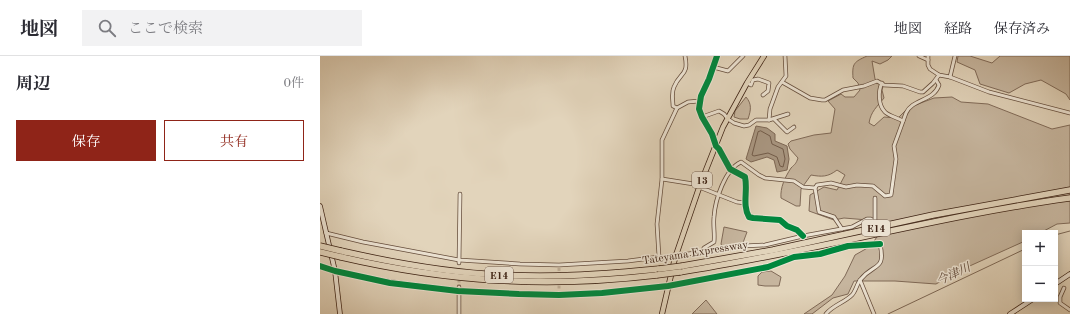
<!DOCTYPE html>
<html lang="ja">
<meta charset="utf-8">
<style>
body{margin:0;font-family:"Old Standard TT","Noto Serif JP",serif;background:#f2f2f3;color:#2b2b33}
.controls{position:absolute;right:12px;bottom:12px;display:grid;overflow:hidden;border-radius:0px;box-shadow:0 2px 10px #0003}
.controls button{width:36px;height:36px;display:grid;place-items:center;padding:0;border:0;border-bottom:1px solid #e1e1e2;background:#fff;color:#2b2b33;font:20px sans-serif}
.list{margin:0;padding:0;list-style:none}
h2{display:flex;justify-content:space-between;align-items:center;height:52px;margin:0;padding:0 16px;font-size:17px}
h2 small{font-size:13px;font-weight:400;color:#7c7c81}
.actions{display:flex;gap:8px;padding:12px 16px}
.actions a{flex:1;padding:9px 0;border:1px solid #8f2418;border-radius:0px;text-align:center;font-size:14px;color:#8f2418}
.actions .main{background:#8f2418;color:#fff}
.icon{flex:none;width:22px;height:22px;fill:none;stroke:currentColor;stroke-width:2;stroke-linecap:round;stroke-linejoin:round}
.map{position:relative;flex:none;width:750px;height:258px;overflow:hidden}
header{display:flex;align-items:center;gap:24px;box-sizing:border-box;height:56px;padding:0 20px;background:#fff;border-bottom:1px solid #e1e1e2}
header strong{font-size:19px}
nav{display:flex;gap:22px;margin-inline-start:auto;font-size:14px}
.search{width:280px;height:36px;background:#f2f2f3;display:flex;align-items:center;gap:10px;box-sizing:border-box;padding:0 14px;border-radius:0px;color:#7c7c81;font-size:15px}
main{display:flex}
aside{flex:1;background:#fff}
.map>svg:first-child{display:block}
.green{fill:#c6b59e;stroke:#806a58}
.water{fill:#a99782;stroke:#7d6755}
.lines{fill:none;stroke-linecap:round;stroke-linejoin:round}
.shore{stroke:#725c4a;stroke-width:1}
.stream{stroke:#7d6755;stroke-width:1}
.street-tunnel{stroke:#c1b099;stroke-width:3;stroke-dasharray:3 1.5;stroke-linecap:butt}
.street-casing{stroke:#654d3c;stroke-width:4.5}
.secondary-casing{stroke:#3b2012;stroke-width:5.5}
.primary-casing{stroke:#3b2012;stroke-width:6}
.highway-casing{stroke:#3b2012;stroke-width:7}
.street{stroke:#ece3d3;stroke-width:3}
.secondary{stroke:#ece3d3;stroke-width:4}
.primary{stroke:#e2d4bb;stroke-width:4.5}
.highway{stroke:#e2d4bb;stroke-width:5.5}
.highway-bridge-casing{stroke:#3b2012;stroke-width:7;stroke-linecap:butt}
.highway-bridge{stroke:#e2d4bb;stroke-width:5.5}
.cycleway-casing{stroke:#ece3d3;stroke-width:8}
.cycleway{stroke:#00873e;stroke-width:6}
.labels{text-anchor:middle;stroke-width:3;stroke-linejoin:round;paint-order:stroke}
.shield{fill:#ece3d3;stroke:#705a4c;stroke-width:1}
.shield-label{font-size:10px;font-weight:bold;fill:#3b2012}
.street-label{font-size:11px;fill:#3b2012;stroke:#ece3d3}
.water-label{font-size:12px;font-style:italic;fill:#5c4434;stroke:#ece3d3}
</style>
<header>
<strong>地図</strong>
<div class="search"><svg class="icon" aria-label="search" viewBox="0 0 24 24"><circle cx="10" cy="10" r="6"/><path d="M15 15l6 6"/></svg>ここで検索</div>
<nav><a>地図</a><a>経路</a><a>保存済み</a></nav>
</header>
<main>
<aside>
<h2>周辺<small>0件</small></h2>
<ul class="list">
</ul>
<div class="actions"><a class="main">保存</a><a>共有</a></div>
</aside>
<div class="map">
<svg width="750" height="258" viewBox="0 0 750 258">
<rect width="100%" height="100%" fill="#e2d4bb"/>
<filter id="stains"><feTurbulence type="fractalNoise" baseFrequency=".005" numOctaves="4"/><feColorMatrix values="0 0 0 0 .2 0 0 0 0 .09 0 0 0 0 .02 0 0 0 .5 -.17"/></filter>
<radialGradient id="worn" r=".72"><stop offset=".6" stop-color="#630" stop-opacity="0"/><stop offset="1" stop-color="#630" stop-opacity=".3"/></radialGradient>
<g class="green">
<path d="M 547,0 L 572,0 L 568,4 L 560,8 L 552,5 L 555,23 L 563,30 L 562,34 L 564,42 C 557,51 551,55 549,67 L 554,70 L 564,61 L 578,62 L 588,52 L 598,48 L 614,42 L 632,41 L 641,46 L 668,48 L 732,73 L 750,69 L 750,167 L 737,168 L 720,177 L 705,177 L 705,185 L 643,213 L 616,228 L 575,225 L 534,225 L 528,238 L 513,242 L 492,258 L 484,258 L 512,239 L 525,220 L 535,199 L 551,190 L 560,176 L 560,165 L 524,162 L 514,164 L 489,155 L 490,139 L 504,131 L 517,134 L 525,119 L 517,114 C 508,121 502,121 491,119 L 481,133 L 480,150 L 476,150 L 461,142 C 460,132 465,121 471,112 C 475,108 476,108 478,102 L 470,93 L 468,88 L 471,85 L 494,79 L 511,77 L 515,53 L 508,45 L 521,38 L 525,41 L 534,41 L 540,34 L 538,27 L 533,22 C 532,7 534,6 547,0 Z"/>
<polygon points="638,0 650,0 672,7 680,0 750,0 750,44 746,38 721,24 705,28 689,37 660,28 655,14 637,6"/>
<path d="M 426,41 C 432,48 431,54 428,63 L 420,63 L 414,61 L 415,55 Z"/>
<polygon points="404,171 427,176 421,192 403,192 401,188"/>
<polygon points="451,215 461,221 459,230 445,230 438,229 438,220 442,216"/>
<polygon points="386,244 397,258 372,258"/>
</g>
<polygon class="water" points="436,70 447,72 455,78 455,85 467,90 469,103 467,114 457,116 454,104 447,101 431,106 426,103"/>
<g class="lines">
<polygon class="shore" points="441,75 450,80 452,88 463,93 465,103 463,111 460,110 457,101 448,97 434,100 432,99 438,76"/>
<g class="stream">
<polyline points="735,179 750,175"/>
<polyline points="568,258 705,193"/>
</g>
<g class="street-tunnel">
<polyline points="555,167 560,188"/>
<polyline points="239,212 239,220"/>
<polyline points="239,225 239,234"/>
<polyline points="139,231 139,221"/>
</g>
<defs>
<g id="street">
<polyline points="599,0 608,4"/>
<polyline points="608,0 608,9 610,13 619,19 630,21 669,36 750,57"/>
<polyline points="393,11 408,15 423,0"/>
<polyline points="630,21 635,0"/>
<polyline points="462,26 490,42 502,44 505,44 523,34 544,30 557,25 564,29 583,30 600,36 603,36 613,27 619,19"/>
<polyline points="427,27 431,29 433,24 438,23 449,27 448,35 443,39"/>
<path d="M 562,27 C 558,35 558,49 565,56 C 569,60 578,62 583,65"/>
<path d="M 357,52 L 353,50 C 353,44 351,37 354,31 C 360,16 369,20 365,0"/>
<polyline points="382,61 399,55 404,58 408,63 414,67 424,70 429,69 436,64 449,64 468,58"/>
<polyline points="454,63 467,76 474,71"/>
<polyline points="449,64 450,53 458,31 466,20 465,0"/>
<path d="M 396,90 L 399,93 L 410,113 L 425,121 C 428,134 422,149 429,161 L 460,164 L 467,170 L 477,174 L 483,180"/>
<polyline points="342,123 380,129"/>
<polyline points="379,131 417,146 426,147"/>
<path d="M 495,132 L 497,129 L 511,127 L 526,131 L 537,129 L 553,130 L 565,140 L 571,139 L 576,103 L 574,90 L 586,57 C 592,43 614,45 619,29 L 616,24"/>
<polyline points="555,142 555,167"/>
<polyline points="6,177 43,186 139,204 200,208 239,209 308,205 339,201 355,202 361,199 423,190 445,189 483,180 532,171 547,163 551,163 555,167"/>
<path d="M 382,196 L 384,192 L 394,186 C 395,178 393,169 394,161 C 395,144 405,113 421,106 L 439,119 L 445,122 L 474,125 L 483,131 L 495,132 L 499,156 L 514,161 L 522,173"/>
<polyline points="339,201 337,168 342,123 342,84 357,52 368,46 379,45"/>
<polyline points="139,207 140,138"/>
<polyline points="540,224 554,258"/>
<path d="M 348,230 L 448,211 L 474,201 L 500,198 L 528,190 L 560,188 C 566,215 554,207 541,223 C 537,227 536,235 532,239 C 524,247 513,249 506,258"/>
<polyline points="744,232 740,241 740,247 750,254"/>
<polyline points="139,258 139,231"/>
</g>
<g id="secondary">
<polyline points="396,90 392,78 382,61 379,53 381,40 389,23 397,0"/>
<polyline points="0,150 15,215 20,258"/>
<path d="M 0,210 C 33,221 67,226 101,230 C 147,236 193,239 238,239 C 275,238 311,234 348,230"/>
<polyline points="735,228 750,218"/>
<polyline points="690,258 713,243"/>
</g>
<polyline id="primary" points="342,258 355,202 380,129 403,71 427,27 444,0"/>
<g id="highway">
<path d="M 21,195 C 74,207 128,217 182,219 C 235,222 287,218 339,213"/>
<path d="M 21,201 C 129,226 227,232 337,219"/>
<polyline points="362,210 453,194 613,159 750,134"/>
<path d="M 360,216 C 491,196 619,160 750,142"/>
</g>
</defs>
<use href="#street" class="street-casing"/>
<use href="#secondary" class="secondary-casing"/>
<use href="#primary" class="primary-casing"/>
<use href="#highway" class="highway-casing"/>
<use href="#street" class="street"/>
<use href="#secondary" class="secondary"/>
<use href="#primary" class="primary"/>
<use href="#highway" class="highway"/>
<defs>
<g id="highway-bridge">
<polyline points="0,190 21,195"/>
<polyline points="0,196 21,201"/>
<polyline points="339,213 362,210"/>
<polyline points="337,219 360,216"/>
</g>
</defs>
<use href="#highway-bridge" class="highway-bridge-casing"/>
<use href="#highway-bridge" class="highway-bridge"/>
<defs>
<g id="cycleway">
<path d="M 397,0 L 389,23 L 381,40 L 379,53 L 382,61 L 392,78 L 396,90 L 399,93 L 410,113 L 425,121 C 428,134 422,149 429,161 L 433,162 L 460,164 L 467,170 L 477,174 L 483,180"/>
<polyline points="0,210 15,215 70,227 138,235 199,238 239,239 282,237 348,230 448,211 474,201 500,198 528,190 560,188"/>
</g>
</defs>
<use href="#cycleway" class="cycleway-casing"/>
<use href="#cycleway" class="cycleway"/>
</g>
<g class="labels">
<g class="shield">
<rect x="372" y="116" width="20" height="16" rx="3"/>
<rect x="542" y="164" width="28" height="16" rx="3"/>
<rect x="165" y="211" width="28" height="16" rx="3"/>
</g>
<g class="shield-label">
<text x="382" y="128">13</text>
<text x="556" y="176">E14</text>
<text x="179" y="223">E14</text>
</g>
<g class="street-label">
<text transform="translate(375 196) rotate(-9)" y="4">Tateyama Expressway</text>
</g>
<g class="water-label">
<text transform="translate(633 218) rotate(-25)" y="4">今津川</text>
</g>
</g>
<rect width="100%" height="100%" filter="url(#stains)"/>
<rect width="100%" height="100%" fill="url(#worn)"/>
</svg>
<div class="controls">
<button>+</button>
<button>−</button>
</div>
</div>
</main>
